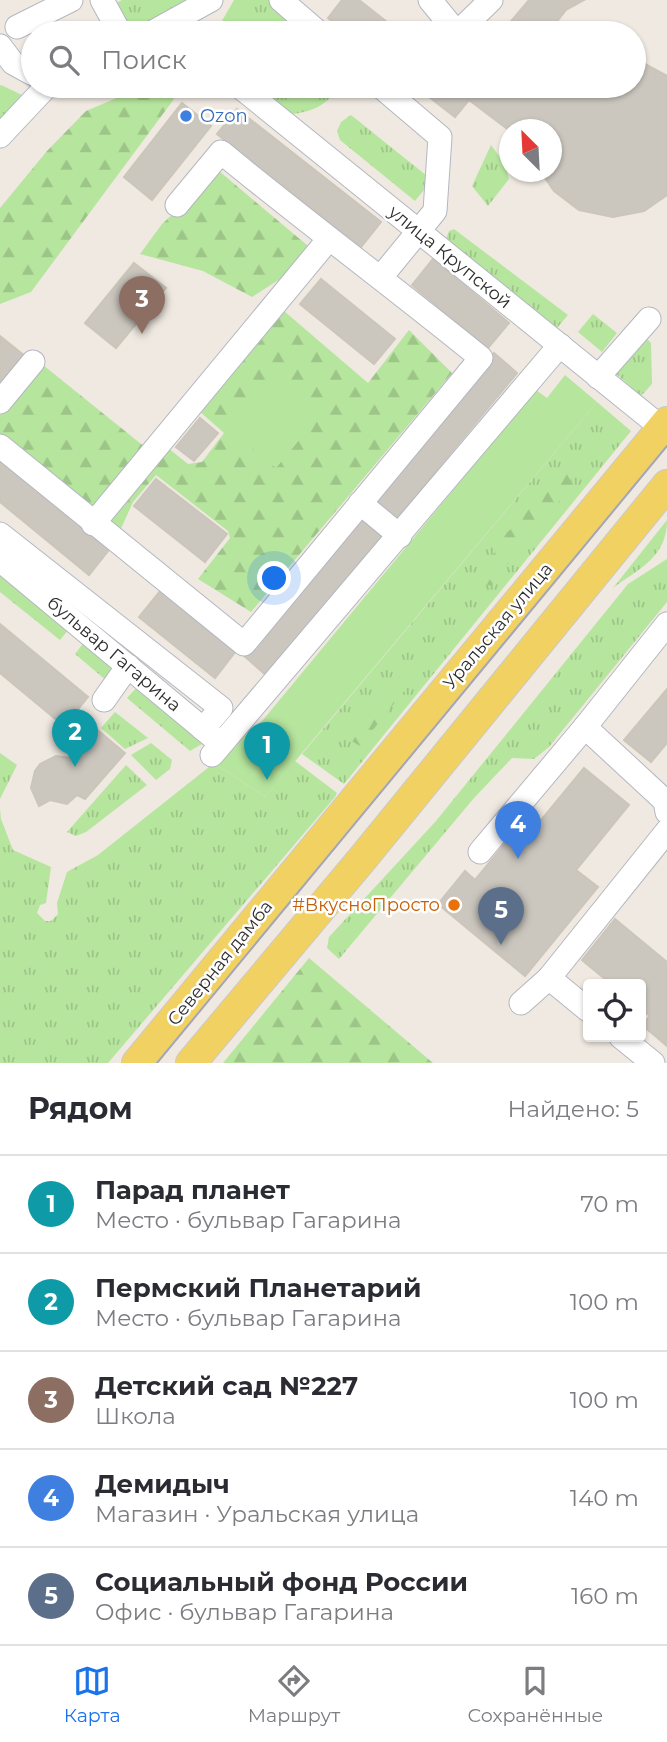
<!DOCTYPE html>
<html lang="ru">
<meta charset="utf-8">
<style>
body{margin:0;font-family:Montserrat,sans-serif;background:#f7f7f7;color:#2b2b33}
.controls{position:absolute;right:21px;bottom:21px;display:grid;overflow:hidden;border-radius:7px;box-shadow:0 2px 5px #0004}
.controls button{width:63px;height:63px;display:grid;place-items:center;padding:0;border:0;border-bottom:2px solid #e1e1e2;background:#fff;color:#2b2b33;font:35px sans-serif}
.compass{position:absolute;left:499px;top:119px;width:63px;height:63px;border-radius:50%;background:#fff;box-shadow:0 2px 5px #0004;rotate:336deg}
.you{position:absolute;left:275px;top:579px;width:24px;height:24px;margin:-18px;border:5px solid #fff;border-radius:50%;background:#1a73e8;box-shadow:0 0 0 10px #1a73e833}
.badge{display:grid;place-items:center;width:46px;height:46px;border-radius:50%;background:#1a73e8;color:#fff;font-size:23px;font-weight:700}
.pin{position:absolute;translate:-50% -58px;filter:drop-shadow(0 2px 4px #0008)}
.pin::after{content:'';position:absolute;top:37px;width:24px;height:21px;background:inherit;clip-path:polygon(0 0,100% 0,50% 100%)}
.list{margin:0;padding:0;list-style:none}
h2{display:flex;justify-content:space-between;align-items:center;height:91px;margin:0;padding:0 28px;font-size:30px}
h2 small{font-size:23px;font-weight:400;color:#7c7c81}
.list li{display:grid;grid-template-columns:46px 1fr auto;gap:21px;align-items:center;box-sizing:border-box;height:98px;padding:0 28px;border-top:2px solid #e1e1e2}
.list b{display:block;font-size:26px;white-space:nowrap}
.list p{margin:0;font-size:23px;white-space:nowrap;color:#7c7c81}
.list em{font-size:23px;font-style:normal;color:#7c7c81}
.icon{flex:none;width:38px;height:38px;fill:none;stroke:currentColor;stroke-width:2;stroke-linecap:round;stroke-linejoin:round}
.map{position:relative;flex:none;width:667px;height:1063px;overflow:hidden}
.search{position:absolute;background:#fff;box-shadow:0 2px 5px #0004;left:21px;right:21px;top:21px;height:77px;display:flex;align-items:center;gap:18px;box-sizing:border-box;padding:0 24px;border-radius:38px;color:#7c7c81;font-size:26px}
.sheet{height:581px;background:#fff}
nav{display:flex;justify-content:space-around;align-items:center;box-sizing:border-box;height:98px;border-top:2px solid #e1e1e2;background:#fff;font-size:19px;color:#7c7c81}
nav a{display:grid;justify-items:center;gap:4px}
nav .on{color:#1a73e8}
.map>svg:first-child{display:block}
.grass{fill:url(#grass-tufts)}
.forest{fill:url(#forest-firs)}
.park{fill:#b6e59e}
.building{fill:#cbc7bf;stroke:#cbc5ba;stroke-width:2}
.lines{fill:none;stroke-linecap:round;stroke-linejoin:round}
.minor-casing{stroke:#b4b7c1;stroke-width:25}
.major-casing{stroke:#c9c9c9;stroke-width:32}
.minor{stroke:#fff;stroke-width:23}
.major{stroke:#f2d163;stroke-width:30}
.tram{stroke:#a3a6b8;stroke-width:2}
.shop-dot{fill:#3f7fe0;stroke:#fff;stroke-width:2.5}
.food-dot{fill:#e8710a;stroke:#fff;stroke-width:2.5}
.labels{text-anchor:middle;stroke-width:5;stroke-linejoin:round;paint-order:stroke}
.shop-label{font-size:18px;fill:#366cbe;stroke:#fff;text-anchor:start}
.street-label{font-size:18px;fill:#2e2e2e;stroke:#fff}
.food-label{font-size:18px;fill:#c56008;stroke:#fff;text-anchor:end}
</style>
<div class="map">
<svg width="667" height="1063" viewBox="0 0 667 1063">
<defs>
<pattern id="grass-tufts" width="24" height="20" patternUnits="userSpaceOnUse" patternTransform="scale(1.75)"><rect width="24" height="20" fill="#b6e59e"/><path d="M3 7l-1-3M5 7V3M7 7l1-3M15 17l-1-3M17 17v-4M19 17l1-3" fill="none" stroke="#9dc588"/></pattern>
<pattern id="forest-firs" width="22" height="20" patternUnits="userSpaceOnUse" patternTransform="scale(1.75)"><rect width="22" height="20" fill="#b6e59e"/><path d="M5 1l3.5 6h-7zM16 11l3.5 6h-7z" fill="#9dc588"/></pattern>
</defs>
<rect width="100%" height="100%" fill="#efe9e1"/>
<g class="grass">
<polygon points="122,0 199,0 128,32 113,5"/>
<polygon points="234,0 270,0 310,33 215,33"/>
<polygon points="1,85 22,95 0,120 0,86"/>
<path d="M 255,86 L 342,86 C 325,104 317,111 292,114 Z"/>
<polygon points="351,115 432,180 415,201 340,140 337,131 341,122"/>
<polygon points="491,145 505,164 509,179 488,206 472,186"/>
<polygon points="454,229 568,315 557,328 452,246 446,239 449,231"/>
<polygon points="593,314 617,333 602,352 578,332"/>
<polygon points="643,335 651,343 652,384 641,396 614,372"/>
<polygon points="597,402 631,431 344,784 302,754"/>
<path d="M 667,520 C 667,557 640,568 613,588 Z"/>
<polygon points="667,559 667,602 549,747 534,759 512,758 474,798 339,959 327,948 329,937 436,821 628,584"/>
<polygon points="0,573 69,629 60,640 0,592"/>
<polygon points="85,641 118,668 107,681 75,654"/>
<polygon points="139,685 207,741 190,751 127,698"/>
<polygon points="115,712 148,738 125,749 101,728"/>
<polygon points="151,743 172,760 170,769 156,780 131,755"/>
<polygon points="0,753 17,765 0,799"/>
<polygon points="295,761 337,793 335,797 108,1063 0,1063 0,809 1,819 13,850 51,867 46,903 40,905 37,913 45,921 51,921 58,914 57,903 67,872 98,855 214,763 265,797"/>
<polygon points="126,765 147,785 86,832 76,836 67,832"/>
</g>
<g class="forest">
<polygon points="145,86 166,86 174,99 31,292 0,304 0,208 47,151 86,111"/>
<polygon points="219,171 308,246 300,266 252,297 203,271 140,254 162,224"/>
<polygon points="284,311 368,383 409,330 452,373 251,612 198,579 230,538 228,531 156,475 133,502 119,533 101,519 168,448 188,464 202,462 224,433 198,410"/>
<polygon points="43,365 146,448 94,507 9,444 0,434 0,415"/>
<polygon points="565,470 573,484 490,586 478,579 506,534"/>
<polygon points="414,662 421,670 360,746 348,739 374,703"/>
<polygon points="309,958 433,1063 223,1063"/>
</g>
<g class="park">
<polygon points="272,373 321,414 276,468 227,427"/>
<polygon points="565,375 597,402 265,797 214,763 263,720 536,390 547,398"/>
</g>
<g class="building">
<polygon points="342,0 359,0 401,33 348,33 328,18"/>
<polygon points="529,0 584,0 566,10 548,33 501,33"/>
<polygon points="634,58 667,76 667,195 644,211 613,217 579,210 554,191 541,172 552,172 552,130 510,131 469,100 455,117 415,86 634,86"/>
<polygon points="182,103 211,126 152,200 124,177"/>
<polygon points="237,109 381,222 361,247 217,134"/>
<polygon points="433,259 509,323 488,348 412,285"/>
<polygon points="134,263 166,288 116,348 85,323"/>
<polygon points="321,279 395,339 374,364 300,304"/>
<polygon points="0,336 26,357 0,388"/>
<polygon points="494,353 517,373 395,520 372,501"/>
<polygon points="200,418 218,433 194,461 176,447"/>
<polygon points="0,459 109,550 89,575 0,502"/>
<polygon points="156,479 227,534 205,562 134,506"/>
<polygon points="360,514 385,535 267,676 243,655"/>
<polygon points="161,590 236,651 215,678 139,617"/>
<polygon points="0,624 88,697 64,726 0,673"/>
<polygon points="667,689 667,743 651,762 624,740"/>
<polygon points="88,722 125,753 85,799 77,795 67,804 50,800 39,806 31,788 35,771 40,764 56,756 79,759 83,754 70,743"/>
<polygon points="584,768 629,805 576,870 598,887 525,976 438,904 465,871 475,880 509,839 519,847"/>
<polygon points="615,919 667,962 667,1046 642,1025 650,1016 641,1009 641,984 611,984 582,960"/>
</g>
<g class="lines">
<defs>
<g id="minor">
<polyline points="102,0 120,33"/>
<polyline points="281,0 319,33"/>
<polyline points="430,0 457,33 491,0"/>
<polyline points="17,27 71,0"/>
<polyline points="151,33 211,0"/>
<polyline points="0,46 13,63 33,74"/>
<polyline points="239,86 662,428"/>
<polyline points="380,86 440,137 435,211 381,277"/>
<polyline points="0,136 47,86"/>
<polyline points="598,377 649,319"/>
<polyline points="0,402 33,362"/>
<path d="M 0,446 L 244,644 L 481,358 C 395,288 306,222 221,152 L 177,205"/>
<polyline points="360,503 400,536"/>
<polyline points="93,524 328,240"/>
<polyline points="0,534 221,708 203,729"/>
<polyline points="0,560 214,738"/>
<polyline points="667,624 585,727 665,801 667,812"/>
<polyline points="104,700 128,666"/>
<polyline points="212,755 560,345"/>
<polyline points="480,852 585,727"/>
<polyline points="549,978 588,1010"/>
<polyline points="521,1003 549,978 667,831"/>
<polyline points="621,1037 653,1063"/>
</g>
<g id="major">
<polyline points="137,1063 667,422"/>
<polyline points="191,1063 363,858 667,485"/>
</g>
</defs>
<use href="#minor" class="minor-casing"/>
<use href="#major" class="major-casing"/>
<use href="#minor" class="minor"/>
<use href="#major" class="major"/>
<polyline class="tram" points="157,1063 667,446"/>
</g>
<circle class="shop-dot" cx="186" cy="116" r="7"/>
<circle class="food-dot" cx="454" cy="905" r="7"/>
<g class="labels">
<g class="shop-label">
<text x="200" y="122">Ozon</text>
</g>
<g class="street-label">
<text transform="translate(450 257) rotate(39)" y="6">улица Крупской</text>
<text transform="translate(498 626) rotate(-50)" y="6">Уральская улица</text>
<text transform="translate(114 654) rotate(40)" y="6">бульвар Гагарина</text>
<text transform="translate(220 963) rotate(-51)" y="6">Северная дамба</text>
</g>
<g class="food-label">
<text x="440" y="911">#ВкусноПросто</text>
</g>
</g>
</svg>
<div class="controls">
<button><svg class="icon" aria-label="locate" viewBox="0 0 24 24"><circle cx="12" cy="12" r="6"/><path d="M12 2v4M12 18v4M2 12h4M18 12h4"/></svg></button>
</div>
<svg class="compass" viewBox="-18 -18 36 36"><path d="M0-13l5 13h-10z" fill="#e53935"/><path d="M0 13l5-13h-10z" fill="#7c7c81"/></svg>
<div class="you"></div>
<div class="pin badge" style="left:267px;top:780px;background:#0f9aa8">1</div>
<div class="pin badge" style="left:75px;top:767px;background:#0f9aa8">2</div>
<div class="pin badge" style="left:142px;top:334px;background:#8d6e63">3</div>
<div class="pin badge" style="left:518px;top:859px;background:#3f7fe0">4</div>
<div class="pin badge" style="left:501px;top:945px;background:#5c6f8a">5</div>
<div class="search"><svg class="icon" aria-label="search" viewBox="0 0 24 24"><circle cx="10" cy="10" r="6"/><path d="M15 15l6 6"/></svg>Поиск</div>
</div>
<section class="sheet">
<h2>Рядом<small>Найдено: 5</small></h2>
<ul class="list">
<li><span class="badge" style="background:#0f9aa8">1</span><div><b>Парад планет</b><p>Место · бульвар Гагарина</p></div><em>70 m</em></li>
<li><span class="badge" style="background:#0f9aa8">2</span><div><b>Пермский Планетарий</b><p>Место · бульвар Гагарина</p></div><em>100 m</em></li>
<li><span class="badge" style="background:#8d6e63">3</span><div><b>Детский сад №227</b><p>Школа</p></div><em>100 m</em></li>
<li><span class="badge" style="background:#3f7fe0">4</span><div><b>Демидыч</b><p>Магазин · Уральская улица</p></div><em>140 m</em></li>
<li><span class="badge" style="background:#5c6f8a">5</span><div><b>Социальный фонд России</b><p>Офис · бульвар Гагарина</p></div><em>160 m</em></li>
</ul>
</section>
<nav>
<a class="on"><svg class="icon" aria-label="map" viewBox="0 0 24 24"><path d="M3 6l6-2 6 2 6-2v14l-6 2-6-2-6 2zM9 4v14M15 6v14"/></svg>Карта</a>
<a><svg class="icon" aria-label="directions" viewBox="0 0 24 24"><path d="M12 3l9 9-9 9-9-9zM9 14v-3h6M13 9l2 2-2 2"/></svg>Маршрут</a>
<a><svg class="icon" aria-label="saved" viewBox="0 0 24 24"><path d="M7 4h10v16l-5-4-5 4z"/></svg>Сохранённые</a>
</nav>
